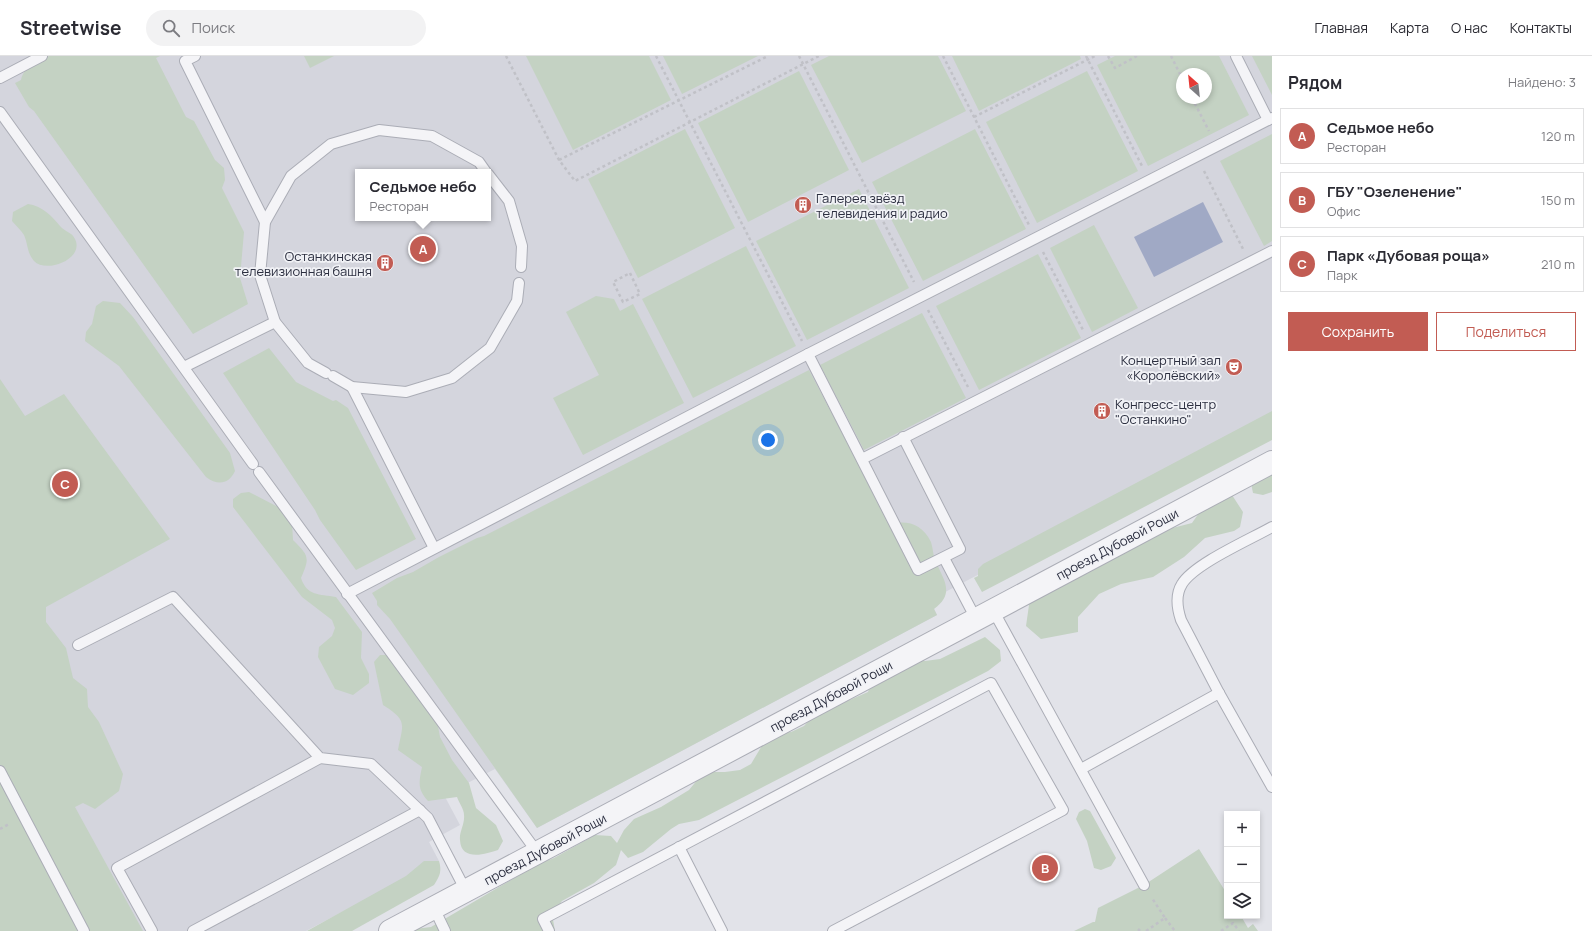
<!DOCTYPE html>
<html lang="ru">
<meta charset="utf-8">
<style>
body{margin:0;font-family:Manrope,sans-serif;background:#f2f2f3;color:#2b2b33}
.controls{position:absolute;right:12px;bottom:12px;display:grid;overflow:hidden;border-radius:0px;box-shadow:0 2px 6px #0003}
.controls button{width:36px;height:36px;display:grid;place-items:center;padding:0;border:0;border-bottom:1px solid #e1e1e2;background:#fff;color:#2b2b33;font:20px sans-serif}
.compass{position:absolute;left:1176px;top:12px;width:36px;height:36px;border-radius:50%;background:#fff;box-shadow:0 2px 6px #0003;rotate:333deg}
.you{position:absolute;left:768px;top:384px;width:14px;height:14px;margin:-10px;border:3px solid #fff;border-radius:50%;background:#1a73e8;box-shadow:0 0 0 6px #1a73e833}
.badge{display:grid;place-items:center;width:26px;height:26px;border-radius:50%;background:#c25c53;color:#fff;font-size:13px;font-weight:700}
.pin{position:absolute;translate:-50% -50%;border:2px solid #fff;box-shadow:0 1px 4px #0006}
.popup{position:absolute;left:355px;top:113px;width:136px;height:52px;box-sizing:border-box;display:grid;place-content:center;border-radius:0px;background:#fff;filter:drop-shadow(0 1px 3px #0005);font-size:13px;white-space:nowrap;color:#7c7c81}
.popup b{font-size:15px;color:#2b2b33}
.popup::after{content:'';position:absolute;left:50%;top:100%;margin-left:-8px;border:8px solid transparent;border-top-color:#fff}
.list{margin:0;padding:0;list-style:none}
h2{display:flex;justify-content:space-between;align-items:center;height:52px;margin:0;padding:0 16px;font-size:17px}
h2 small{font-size:13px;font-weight:400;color:#7c7c81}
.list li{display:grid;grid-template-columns:26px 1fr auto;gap:12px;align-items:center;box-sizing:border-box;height:56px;margin:0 8px 8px;padding:0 8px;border:1px solid #e1e1e2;border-radius:0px}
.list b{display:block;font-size:15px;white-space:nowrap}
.list p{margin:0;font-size:13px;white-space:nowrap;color:#7c7c81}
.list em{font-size:13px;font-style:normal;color:#7c7c81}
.actions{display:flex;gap:8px;padding:12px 16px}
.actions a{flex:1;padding:9px 0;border:1px solid #c25c53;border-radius:0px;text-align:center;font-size:14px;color:#c25c53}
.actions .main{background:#c25c53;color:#fff}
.icon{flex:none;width:22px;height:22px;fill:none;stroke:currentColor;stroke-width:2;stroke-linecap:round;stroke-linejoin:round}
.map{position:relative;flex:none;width:1272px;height:875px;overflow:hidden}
header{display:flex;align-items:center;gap:24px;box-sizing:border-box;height:56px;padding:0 20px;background:#fff;border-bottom:1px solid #e1e1e2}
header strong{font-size:19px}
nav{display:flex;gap:22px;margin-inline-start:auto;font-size:14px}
.search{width:280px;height:36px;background:#f2f2f3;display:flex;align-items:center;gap:10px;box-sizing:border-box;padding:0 14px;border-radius:22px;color:#7c7c81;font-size:15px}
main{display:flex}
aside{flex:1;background:#fff}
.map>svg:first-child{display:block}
.built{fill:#d4d5dd;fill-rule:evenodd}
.green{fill:#c4d2c3;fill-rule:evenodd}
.water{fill:#a0a9c5}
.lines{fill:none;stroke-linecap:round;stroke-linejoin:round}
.service-casing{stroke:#abadb6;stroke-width:12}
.tertiary-casing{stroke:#abadb6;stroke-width:24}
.path{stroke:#c0c1c7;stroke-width:2.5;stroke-dasharray:3 3;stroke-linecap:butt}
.service{stroke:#f4f4f7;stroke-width:10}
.tertiary{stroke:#f4f4f7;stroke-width:22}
.labels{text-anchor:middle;stroke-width:3.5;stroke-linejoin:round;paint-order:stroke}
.poi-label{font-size:13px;fill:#2b2e3f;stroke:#f1f2f6;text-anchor:start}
.street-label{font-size:13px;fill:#2b2e3f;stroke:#f1f2f6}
</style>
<header>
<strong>Streetwise</strong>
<div class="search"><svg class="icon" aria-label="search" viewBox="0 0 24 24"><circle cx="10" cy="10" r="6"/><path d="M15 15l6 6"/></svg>Поиск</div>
<nav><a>Главная</a><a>Карта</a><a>О нас</a><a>Контакты</a></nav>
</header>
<main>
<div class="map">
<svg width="1272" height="875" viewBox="0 0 1272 875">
<rect width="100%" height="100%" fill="#e2e3e9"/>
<path class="built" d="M 0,0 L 1272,0 L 1272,364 L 930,544 L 937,559 L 537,772 L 495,713 L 444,739 L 460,769 L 429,786 L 439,805 L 306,875 L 90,875 L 0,701 ZM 1182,18 L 1206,18 L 1206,42 L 1182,42 ZM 358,116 L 488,116 L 488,162 L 358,162 Z"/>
<g class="green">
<path d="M 49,0 L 160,0 L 156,2 L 186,61 L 194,65 L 215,104 L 224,112 L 225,124 L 222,132 L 244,176 L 240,222 L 248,248 L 193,278 L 34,55 L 29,51 L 15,27 L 21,24 C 24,10 37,6 49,0 Z"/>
<polygon points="304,0 334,0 310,12"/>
<polygon points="526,0 649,0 671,44 573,94"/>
<polygon points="663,0 758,0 682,38"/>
<polygon points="829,0 938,0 966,55 862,107 811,9"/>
<polygon points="952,0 1080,0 1081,3 979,55"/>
<path d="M 1115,0 L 1219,0 L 1249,59 L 1148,110 L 1097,9 ZM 1182,18 L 1206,18 L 1206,42 L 1182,42 Z"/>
<polygon points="1252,0 1272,0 1272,39"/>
<polygon points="799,15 849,114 748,166 698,67"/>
<polygon points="1087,15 1138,115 1037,167 986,66"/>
<polygon points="685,73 735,172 638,222 588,123"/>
<polygon points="975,73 1026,173 923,225 872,126"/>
<polygon points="1272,78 1272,185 1264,190 1220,105"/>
<polygon points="859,133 909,232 807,284 756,185"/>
<path d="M 28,148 C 42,150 51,159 60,170 C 65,176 72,176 75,183 C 85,203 46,218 34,205 C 27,197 28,188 24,179 C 21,174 16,170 12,165 L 13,156 Z"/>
<polygon points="1094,169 1138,252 1092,276 1050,192"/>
<polygon points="746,190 796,290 693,342 642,243"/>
<polygon points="1038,198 1081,282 979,334 936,250"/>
<polygon points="596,240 614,243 620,255 633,248 684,347 583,399 553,342 599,319 566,256"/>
<path d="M 103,245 L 120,247 L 133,261 L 230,397 L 235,415 C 229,428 218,430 206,421 L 119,310 L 85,285 L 86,276 L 92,268 L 96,250 Z"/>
<polygon points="922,257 966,342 864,394 820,309"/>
<polygon points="269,292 296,326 333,345 336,344 348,352 416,483 356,514 320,464 315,454 223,317"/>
<path d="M 809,314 L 890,468 C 908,464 922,468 931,486 C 933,492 933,499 935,504 C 943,523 956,537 934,553 L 937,559 L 537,772 L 390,563 L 377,549 L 377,545 L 372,537 L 397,522 L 413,516 L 439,501 L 477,482 L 484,480 Z"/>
<polygon points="0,323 25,360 64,338 170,483 46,551 46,566 66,592 73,622 87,633 88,651 99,666 123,718 119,735 95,753 83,747 75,751 143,875 0,875"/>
<polygon points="1272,355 1272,384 982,536 974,522 978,520 978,513 983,508"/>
<polygon points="1272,413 1272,436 1263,439 1253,437 1251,427"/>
<path d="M 249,436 L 280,452 L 292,466 L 293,484 C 309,500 310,501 301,522 C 307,540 319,538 336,541 L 362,576 L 361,602 L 369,618 L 369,627 L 353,639 L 335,633 L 318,601 L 319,591 L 332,580 L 335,572 L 332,564 L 302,541 L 233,451 L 233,443 L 241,437 Z"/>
<polygon points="1232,439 1243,456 1240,471 1234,475 1205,482 1184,501 1153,521 1121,528 1099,538 1078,561 1078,576 1041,583 1026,570 1030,542 1145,479 1192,467 1199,457"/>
<polygon points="985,581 1000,594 1001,605 988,615 699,764 679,768 671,773 643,796 628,802 621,794 616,809 594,827 562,845 552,858 555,875 410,875 414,873 431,871 538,808 554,802 595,779 611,780 617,787 624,774 634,763 661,751 689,734 698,723 710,716 725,716 740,714 751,708 766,683 778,677 791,676 804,670 813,660 868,636 873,621 912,604 925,605 940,603"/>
<path d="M 380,599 L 397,599 L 404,604 L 435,654 L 440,681 L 452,704 L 469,727 L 476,752 L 496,769 L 503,785 L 498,794 C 486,798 461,806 460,784 C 459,776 465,768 464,759 C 464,753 459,747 457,741 L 428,745 C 417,733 419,726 422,711 L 398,694 C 403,667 408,665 383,649 L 374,606 Z"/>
<polygon points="1085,753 1090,755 1116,802 1111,810 1101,814 1094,812 1087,785 1076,763 1079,756"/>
<polygon points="1199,793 1227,838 1227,860 1241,860 1248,872 1253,868 1258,875 1074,875 1093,866 1095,866 1098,852 1144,829"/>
<path d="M 424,805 L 439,805 C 442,815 440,820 434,829 L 352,875 L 307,875 L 406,820 Z"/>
</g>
<polygon class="water" points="1203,146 1223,186 1154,221 1134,181"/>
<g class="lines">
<defs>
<g id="service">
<polyline points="195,0 185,5 265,166"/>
<polyline points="1236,0 1268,64"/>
<polyline points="0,22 42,0"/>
<polyline points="0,56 253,408"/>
<polyline points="488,118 509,145 522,190 521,211"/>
<polyline points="808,298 918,514 960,493 903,381"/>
<polyline points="184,311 275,266"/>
<polyline points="326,317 308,307 275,266 260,219 265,166 291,120 331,88 379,74 432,80 479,106 486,116"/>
<polyline points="333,320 352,331 406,336 452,322 490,292 517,245 519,227"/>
<polyline points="352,331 434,492"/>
<polyline points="862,403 1272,195"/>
<polyline points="259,416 537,796"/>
<path d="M 1272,471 C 1249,484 1194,508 1182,528 C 1175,539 1177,552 1181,564 L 1219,637 L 1272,731"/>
<polyline points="944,502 976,563"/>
<polyline points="347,538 808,298 1272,62"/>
<polyline points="993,554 1144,829"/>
<polyline points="78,589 173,541 320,702 371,708 428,762 466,835"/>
<polyline points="1081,713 1219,637"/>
<polyline points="0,715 84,875"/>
<polyline points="679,791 722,875"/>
<polyline points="434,852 445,875"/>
<polyline points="152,875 117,812 320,702"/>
<polyline points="193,875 420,754"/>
<polyline points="549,875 543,863 991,627 1063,754 833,875"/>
</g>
<polyline id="tertiary" points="390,875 1272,406"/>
</defs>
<use href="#service" class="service-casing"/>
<use href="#tertiary" class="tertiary-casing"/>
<g class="path">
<polyline points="506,0 559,104 575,125 819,0"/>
<polyline points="656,0 802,285"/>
<polyline points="799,0 914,226"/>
<polyline points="943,0 1029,169"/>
<polyline points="1086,0 1142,110"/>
<polyline points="1108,0 1115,12 1137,0"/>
<polyline points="1171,0 1182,22"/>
<polyline points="1192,42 1209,75"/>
<polyline points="974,61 1095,0"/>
<polyline points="559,104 768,0"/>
<polyline points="1204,115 1243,193"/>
<polyline points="1043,196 1083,274"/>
<polygon points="630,217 640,238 623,246 613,226"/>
<polyline points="928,254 968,331"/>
<polyline points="0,773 9,768"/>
<polyline points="1165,862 1175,875"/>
<polyline points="1138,873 1140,875"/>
<polyline points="1146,875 1165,862 1152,842"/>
<polyline points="1221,875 1233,867 1239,875"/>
</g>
<use href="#service" class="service"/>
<use href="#tertiary" class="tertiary"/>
</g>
<defs>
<symbol id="building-disc" viewBox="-11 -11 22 22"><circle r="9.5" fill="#c25c53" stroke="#f1f2f6"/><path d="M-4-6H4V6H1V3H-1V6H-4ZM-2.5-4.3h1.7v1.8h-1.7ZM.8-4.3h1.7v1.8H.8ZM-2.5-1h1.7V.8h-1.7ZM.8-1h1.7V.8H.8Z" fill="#fff"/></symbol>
<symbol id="theatre-disc" viewBox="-11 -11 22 22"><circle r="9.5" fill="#c25c53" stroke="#f1f2f6"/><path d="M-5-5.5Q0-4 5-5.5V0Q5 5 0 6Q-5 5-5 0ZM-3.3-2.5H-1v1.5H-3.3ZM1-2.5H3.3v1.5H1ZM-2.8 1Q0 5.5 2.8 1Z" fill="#fff"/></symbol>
</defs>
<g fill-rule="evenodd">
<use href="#building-disc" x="793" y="139" width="20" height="20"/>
<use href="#building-disc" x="375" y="197" width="20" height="20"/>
<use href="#theatre-disc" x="1224" y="301" width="20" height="20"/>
<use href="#building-disc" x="1092" y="345" width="20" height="20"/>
</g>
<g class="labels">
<g class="poi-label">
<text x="816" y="147">Галерея звёзд<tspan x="816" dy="15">телевидения и радио</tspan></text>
<text x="372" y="205" text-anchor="end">Останкинская<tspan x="372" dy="15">телевизионная башня</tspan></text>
<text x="1221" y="309" text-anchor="end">Концертный зал<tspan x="1221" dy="15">«Королёвский»</tspan></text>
<text x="1115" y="353">Конгресс-центр<tspan x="1115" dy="15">"Останкино"</tspan></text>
</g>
<g class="street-label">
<text transform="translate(1117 488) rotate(-28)" y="5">проезд Дубовой Рощи</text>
<text transform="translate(831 640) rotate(-28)" y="5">проезд Дубовой Рощи</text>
<text transform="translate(545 793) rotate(-28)" y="5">проезд Дубовой Рощи</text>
</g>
</g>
</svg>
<div class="controls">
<button>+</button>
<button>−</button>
<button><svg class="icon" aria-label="layers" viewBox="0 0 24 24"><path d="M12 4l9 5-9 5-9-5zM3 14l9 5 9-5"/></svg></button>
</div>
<svg class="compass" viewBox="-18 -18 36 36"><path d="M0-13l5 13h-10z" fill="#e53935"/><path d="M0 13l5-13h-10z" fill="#7c7c81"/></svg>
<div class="you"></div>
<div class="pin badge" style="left:423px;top:193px">A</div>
<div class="popup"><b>Седьмое небо</b>Ресторан</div>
<div class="pin badge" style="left:1045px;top:812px">B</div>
<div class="pin badge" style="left:65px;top:428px">C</div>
</div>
<aside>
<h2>Рядом<small>Найдено: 3</small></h2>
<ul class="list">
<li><span class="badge">A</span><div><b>Седьмое небо</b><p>Ресторан</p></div><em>120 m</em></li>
<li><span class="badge">B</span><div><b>ГБУ &quot;Озеленение&quot;</b><p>Офис</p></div><em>150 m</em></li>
<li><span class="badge">C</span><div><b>Парк «Дубовая роща»</b><p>Парк</p></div><em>210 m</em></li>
</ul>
<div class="actions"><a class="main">Сохранить</a><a>Поделиться</a></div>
</aside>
</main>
